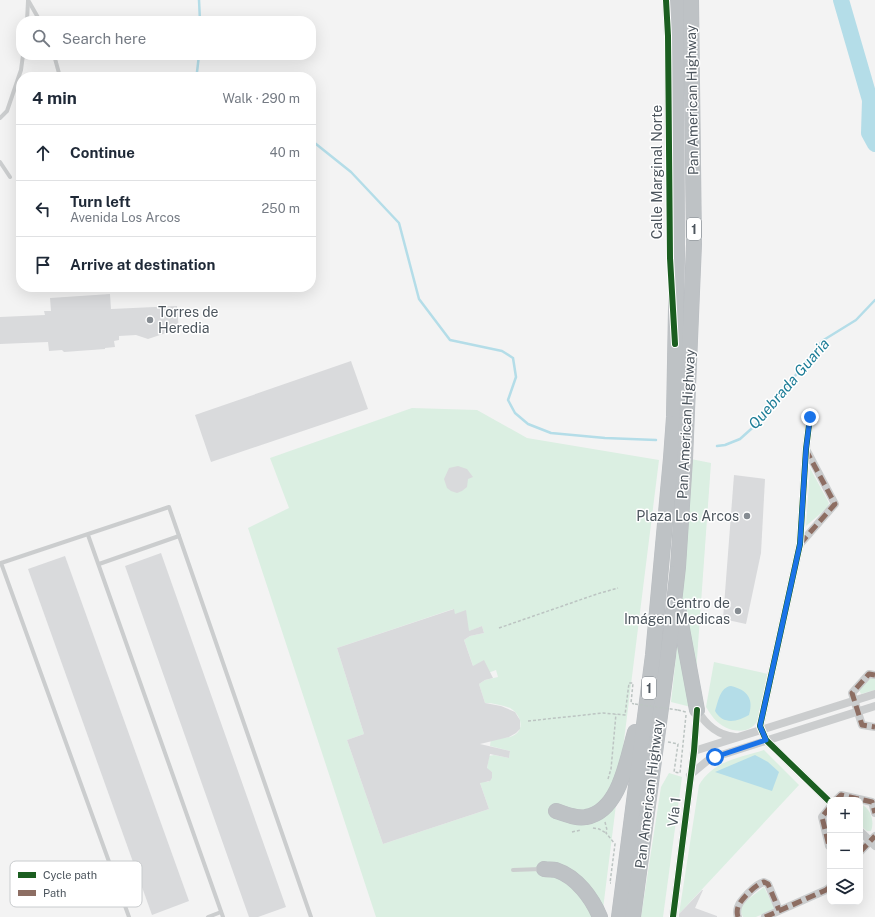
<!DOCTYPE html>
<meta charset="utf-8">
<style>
body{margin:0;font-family:"Public Sans",sans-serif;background:#f6f6f7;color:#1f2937}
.controls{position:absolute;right:12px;bottom:12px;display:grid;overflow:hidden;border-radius:8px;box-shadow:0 4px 16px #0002}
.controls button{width:36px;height:36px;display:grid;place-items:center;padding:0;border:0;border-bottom:1px solid #e0e1e3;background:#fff;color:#1f2937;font:20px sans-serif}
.stop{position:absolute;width:12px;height:12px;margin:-9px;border:3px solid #1a73e8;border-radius:50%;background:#fff}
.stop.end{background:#1a73e8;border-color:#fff;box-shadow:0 1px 4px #0008}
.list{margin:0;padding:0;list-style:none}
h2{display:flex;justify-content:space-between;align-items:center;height:52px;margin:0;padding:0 16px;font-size:17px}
h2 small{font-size:13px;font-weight:400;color:#747a83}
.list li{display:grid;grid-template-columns:26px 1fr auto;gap:12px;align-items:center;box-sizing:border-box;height:56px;padding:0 16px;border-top:1px solid #e0e1e3}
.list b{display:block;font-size:15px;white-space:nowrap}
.list p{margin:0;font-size:13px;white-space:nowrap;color:#747a83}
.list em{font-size:13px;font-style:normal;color:#747a83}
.icon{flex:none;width:22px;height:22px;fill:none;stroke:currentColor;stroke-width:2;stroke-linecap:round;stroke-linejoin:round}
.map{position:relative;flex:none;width:875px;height:917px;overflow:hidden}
.search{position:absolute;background:#fff;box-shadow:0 4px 16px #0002;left:16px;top:16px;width:300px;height:44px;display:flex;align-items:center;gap:10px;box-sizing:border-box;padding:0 14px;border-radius:16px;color:#747a83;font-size:15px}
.panel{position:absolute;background:#fff;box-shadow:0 4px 16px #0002;left:16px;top:72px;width:300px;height:220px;border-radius:16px}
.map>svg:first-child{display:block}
.green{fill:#dbefe2;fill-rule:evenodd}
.water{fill:#b4dde8}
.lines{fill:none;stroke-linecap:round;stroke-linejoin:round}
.stream{stroke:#b4dde8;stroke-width:2.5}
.river{stroke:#b4dde8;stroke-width:16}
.building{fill:#d9dadc}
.highway-casing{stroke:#b9bdc1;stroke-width:16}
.path{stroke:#bcc4c2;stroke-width:1.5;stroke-dasharray:3 2;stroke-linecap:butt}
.lane{stroke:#cbcdce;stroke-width:4}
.street{stroke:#cbcdce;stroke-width:8}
.highway{stroke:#bec2c5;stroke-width:15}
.path-bridge{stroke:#bcc4c2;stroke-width:1.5;stroke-dasharray:3 2;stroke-linecap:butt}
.quiet{stroke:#8d6e63;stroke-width:5;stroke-dasharray:10 5;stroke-linecap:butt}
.cycleway-casing{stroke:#fff;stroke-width:8}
.cycleway{stroke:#1b5e20;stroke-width:6}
.route{stroke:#1a73e8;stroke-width:5}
.poi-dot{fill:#868c92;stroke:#fff;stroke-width:1.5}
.labels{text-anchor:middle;stroke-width:3;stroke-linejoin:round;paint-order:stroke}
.shield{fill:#fff;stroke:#82888e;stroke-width:1}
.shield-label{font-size:13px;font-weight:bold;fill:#4c555d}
.street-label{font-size:14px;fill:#4c555d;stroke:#fff}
.poi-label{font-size:14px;fill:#4c555d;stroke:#fff;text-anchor:end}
.water-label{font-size:15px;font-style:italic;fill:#1d7d97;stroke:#fff}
.key{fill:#fff;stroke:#c9ccce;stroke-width:1}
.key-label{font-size:11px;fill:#4c555d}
</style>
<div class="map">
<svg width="875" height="917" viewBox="0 0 875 917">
<rect width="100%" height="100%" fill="#f3f3f3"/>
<g class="green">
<path d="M 412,408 L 477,410 L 527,438 L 659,460 L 602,917 L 376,917 L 248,528 L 289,508 L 270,458 ZM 453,609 L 462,634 L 482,626 L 484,633 L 470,636 L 464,640 L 477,677 L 496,670 L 498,677 L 485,680 L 479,684 L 485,703 C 493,703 502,705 510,708 C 522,715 526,732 510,737 C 504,738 497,738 491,738 L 490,746 L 510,751 L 509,758 L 494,755 L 489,756 L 487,769 L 492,772 L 492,778 L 488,782 L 479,780 L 489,809 L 383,844 L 347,740 L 364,734 L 337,648 Z"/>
<polygon points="691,459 711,463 695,687 684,617 681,585"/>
<polygon points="810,468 829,503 827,508 806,526"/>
<polygon points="679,629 691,707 671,702"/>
<path d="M 714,662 L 768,674 C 765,688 764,704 759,717 C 753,735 732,733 720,724 C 714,720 710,713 706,707 Z"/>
<polygon points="871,678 875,678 875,690 861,694 859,690"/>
<path d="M 764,750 L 799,785 L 679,914 L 699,785 C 713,761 739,758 764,750 Z"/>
<polygon points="669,773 682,777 663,917 641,917 661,787"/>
<path d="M 860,804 C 870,807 875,821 871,831 L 867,831 L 860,825 Z"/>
<polygon points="764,887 775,909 756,917 743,917 740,910 743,903"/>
</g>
<g class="water">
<path d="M 731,686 C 747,690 754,698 749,715 C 737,722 723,725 715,711 C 718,702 720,687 731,686 Z"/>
<polygon points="755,755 768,762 779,772 772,791 715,772"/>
</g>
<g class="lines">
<g class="stream">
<polyline points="199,0 200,21"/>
<polyline points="199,77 197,72 199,55"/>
<polyline points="311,140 351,172 399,223 419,299 450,340 502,351 513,358 516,377 508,400 515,413 528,424 551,433 605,438 656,440"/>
<polyline points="717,446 725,445 740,439 760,421 822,341 856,320 875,300"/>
</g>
<polyline class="river" points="841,0 870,100 869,133 875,144"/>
</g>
<g class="building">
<polygon points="110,294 111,309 177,306 179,332 166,333 148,339 136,335 119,336 119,340 114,341 115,347 105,348 105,349 64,352 62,350 49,351 48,342 0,344 0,317 45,315 44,311 51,311 50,298"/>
<polygon points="351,361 368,409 211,462 195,415"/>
<polygon points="458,466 467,469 473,477 468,479 467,487 462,491 457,493 451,491 447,488 444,479 449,468"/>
<polygon points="734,475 765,479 761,553 746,624 723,619"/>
<polygon points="161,553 286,907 258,917 249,917 125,566"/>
<polygon points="65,556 189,901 152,915 28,569"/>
<polygon points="454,609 455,614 466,610 469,631 482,626 484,633 470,636 464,640 473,666 484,660 493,678 485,680 479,684 485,703 501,706 515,712 520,720 520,729 516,733 509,737 480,744 510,751 509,758 490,754 487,768 492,772 492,778 490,781 480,783 489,809 383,844 347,740 364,734 337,648"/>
<polygon points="702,890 703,890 695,908 717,916 717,917 679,917 679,914"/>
</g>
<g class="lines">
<defs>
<g id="highway">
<polyline points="678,607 697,710"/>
<path d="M 556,811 C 566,814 576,819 586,817 C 620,811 627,759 635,732"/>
<path d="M 544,869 C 548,870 552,869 556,870 C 577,877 592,898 600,917"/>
<polyline points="619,917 653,655 671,458 674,417 677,254 676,0"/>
<polyline points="633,917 668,656 678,567 685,459 694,244 691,0"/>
</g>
</defs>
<use href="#highway" class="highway-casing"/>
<g class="path">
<polyline points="499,628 597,594 618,588"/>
<polyline points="678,710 686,712"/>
<polyline points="528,721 603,713 625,715 629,683 633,683 631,703 634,704"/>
<polyline points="668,742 678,744 674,772 680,773 686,715"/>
<polyline points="608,779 611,769 616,714"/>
<polyline points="605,822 607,830 606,833 615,844 610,883 611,883"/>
<polyline points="593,828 599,829 606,833"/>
<polyline points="572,832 581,830"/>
</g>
<g class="lane">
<polyline points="28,0 40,21"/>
<polyline points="27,21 28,1"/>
<polyline points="54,55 60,77"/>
<polyline points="0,118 7,111 21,70 23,55"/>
<polyline points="0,162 10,177"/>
<polyline points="88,535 223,917"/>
<polyline points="99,564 179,536"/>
<polyline points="513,870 541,869"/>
<polyline points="129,917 1,563 169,507 311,917"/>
<polyline points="208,917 221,912"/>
</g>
<g class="street">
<polyline points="666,0 668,36 669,153"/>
<polyline points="810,417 806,449 800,544 760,726 766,740 830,802"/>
<polyline points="800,544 835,504 806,449"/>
<polyline points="875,675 869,674 852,693 862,725 875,727"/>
<path d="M 697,710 C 706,725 717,735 735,737"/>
<polyline points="694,751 875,694"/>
<polyline points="690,775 707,761 715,757 875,706"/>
<polyline points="836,800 841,795 872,802 875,813"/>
<polyline points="830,807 822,817 829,846 830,847"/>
<polyline points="860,831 875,846"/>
<polyline points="860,852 875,836"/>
<polyline points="673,917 694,751 697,710"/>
<path d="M 738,917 C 737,914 737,910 738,907 C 740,900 756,884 764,882 L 768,884 L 779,910"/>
<polyline points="765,917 826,890 830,887"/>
</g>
<use href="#highway" class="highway"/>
<polyline class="path-bridge" points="635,704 678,710"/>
<g class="quiet">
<polyline points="800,544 835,504 807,452"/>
<polyline points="875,675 869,674 852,693 862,725 875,727"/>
<polyline points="836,800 841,795 872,802 875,813"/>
<polyline points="830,807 822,817 829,846 830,847"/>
<polyline points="860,852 875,836"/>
<path d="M 738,917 C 737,914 737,910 738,907 C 740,900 756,884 764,882 L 768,884 L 779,910"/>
<polyline points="765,917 826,890 830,887"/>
</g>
<defs>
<g id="cycleway">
<polyline points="666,0 668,36 670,258 675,344"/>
<polyline points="810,417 806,449 800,544 760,726 766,740 830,802"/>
<polyline points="673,917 694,751 697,710"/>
</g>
</defs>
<use href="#cycleway" class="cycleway-casing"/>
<use href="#cycleway" class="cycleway"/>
</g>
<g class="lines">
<polyline class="route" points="715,757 766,740 760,726 800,544 806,449 810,417"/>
</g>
<g class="poi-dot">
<circle cx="150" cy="320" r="4"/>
<circle cx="747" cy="516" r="4"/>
<circle cx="738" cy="611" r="4"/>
</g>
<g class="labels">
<g class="shield">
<rect x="687" y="218" width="14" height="22" rx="3"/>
<rect x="642" y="677" width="14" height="22" rx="3"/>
</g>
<g class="shield-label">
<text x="694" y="234">1</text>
<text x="649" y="693">1</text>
</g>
<g class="street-label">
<text transform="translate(692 100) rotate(-91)" y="5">Pan American Highway</text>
<text transform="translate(657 172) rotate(-90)" y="5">Calle Marginal Norte</text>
<text transform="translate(686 424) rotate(-87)" y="5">Pan American Highway</text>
<text transform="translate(649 794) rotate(-83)" y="5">Pan American Highway</text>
<text transform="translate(674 812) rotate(-83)" y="5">Vía 1</text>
</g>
<g class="poi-label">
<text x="158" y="317" text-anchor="start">Torres de<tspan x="158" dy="16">Heredia</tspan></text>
<text x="739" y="521">Plaza Los Arcos</text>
<text x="730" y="608">Centro de<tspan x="730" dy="16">Imágen Medicas</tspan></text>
</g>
<g class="water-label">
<text transform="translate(789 384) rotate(-49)" y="5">Quebrada Guaria</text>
</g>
</g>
<rect x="10" y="861" width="132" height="46" rx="6" class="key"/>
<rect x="18" y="872" width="18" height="6" fill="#1b5e20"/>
<rect x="18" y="890" width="18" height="6" fill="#8d6e63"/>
<g class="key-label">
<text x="43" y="879">Cycle path</text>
<text x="43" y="897">Path</text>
</g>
</svg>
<div class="controls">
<button>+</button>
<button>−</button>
<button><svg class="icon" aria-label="layers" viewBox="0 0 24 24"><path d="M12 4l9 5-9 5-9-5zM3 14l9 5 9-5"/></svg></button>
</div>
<div class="stop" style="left:715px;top:757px"></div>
<div class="stop end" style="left:810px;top:417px"></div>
<div class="search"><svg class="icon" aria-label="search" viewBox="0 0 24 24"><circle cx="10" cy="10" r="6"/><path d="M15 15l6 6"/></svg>Search here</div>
<section class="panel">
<h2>4 min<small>Walk · 290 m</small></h2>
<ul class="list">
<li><svg class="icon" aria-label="ahead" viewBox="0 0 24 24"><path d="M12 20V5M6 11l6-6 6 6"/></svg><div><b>Continue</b></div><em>40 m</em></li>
<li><svg class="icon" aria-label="left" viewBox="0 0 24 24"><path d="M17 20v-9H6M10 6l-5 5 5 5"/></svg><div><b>Turn left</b><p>Avenida Los Arcos</p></div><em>250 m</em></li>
<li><svg class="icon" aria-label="arrive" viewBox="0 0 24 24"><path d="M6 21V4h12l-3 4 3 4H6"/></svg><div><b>Arrive at destination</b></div></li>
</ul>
</section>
</div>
